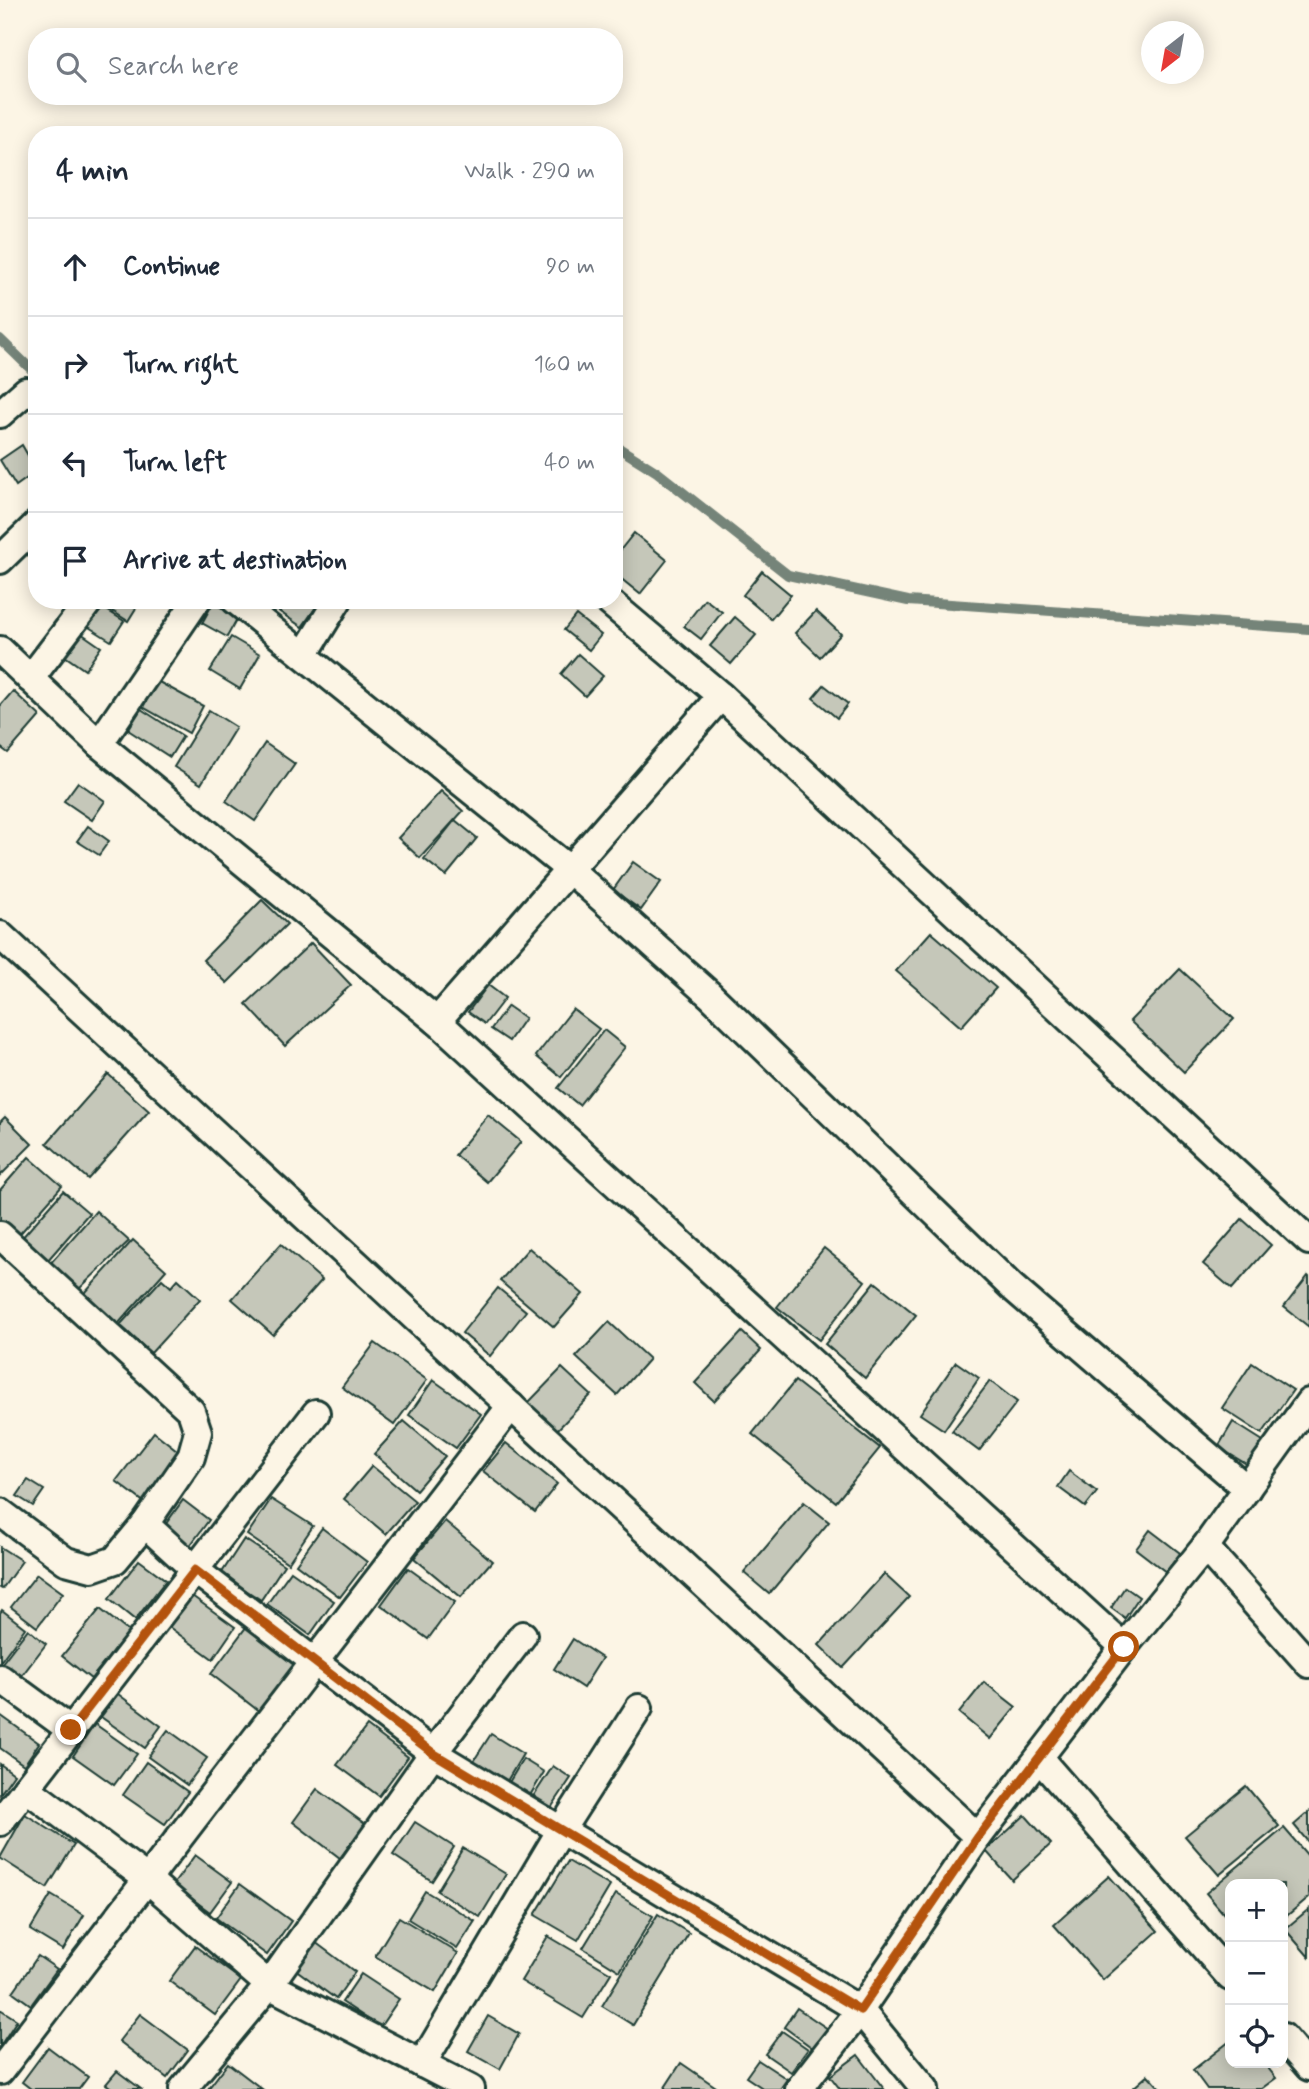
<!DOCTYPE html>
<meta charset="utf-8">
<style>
body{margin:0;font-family:Mynerve,sans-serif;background:#f6f6f7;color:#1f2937}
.controls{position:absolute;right:21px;bottom:21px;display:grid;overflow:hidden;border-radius:14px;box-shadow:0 4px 18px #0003}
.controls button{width:63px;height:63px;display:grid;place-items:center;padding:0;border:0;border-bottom:2px solid #e0e1e3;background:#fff;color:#1f2937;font:35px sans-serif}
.compass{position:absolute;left:1141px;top:21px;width:63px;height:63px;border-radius:50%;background:#fff;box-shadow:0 4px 18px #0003;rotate:211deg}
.stop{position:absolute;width:21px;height:21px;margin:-16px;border:5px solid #b45309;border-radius:50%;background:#fff}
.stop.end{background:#b45309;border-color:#fff;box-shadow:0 2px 7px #0008}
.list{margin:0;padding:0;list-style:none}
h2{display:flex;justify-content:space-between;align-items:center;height:91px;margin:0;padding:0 28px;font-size:30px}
h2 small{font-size:23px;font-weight:400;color:#747a83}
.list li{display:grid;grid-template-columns:46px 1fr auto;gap:21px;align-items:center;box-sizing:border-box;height:98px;padding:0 28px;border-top:2px solid #e0e1e3}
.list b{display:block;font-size:26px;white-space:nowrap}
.list em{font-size:23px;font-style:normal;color:#747a83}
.icon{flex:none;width:38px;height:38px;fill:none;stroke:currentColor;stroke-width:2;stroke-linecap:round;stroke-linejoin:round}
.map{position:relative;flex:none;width:1309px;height:2089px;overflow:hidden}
.search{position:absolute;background:#fff;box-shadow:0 4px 18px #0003;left:28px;top:28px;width:595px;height:77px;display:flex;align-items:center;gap:18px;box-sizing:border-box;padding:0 24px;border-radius:28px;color:#747a83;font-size:26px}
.panel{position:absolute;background:#fff;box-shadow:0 4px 18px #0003;left:28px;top:126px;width:595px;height:483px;border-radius:28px}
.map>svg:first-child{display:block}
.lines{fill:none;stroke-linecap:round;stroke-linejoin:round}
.stream{stroke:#758479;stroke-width:10}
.building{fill:#c5c7b9;stroke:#1f3d34;stroke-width:2}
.minor-casing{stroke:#1f3d34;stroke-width:32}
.minor{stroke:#fcf5e5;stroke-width:26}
.route{stroke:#b45309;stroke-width:9}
</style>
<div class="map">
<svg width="1309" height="2089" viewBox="0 0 1309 2089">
<rect width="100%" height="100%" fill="#fcf5e5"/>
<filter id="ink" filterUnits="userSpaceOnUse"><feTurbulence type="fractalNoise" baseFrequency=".0143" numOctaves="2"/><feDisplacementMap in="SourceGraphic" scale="14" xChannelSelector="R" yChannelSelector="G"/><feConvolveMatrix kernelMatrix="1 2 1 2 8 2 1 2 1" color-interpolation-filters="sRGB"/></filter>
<g filter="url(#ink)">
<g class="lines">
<g class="stream">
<polyline points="0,339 37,375"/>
<polyline points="614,445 657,472 788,575 908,601 1309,629"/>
</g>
</g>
<g class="building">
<polygon points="22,445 37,471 16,486 0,460"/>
<polygon points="634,533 667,560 640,594 614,573 614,558"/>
<polygon points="762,571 791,595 771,619 743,595"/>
<polygon points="705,599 722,612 701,639 684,626"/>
<polygon points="115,600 141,600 128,621 109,609"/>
<polygon points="280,600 321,600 302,627 274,608"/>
<polygon points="213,603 238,617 227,637 202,623"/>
<polygon points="97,604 124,621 111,641 84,624"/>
<polygon points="816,611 841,634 820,657 795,633"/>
<polygon points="576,615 601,635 589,650 564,630"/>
<polygon points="735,617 756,635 731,664 710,646"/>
<polygon points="78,631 101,647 85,670 62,654"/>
<polygon points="231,637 260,654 240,689 210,671"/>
<polygon points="578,654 603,676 585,696 561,674"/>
<polygon points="157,681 203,706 189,733 143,707"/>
<polygon points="824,685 848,704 837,718 813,698"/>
<polygon points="13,691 40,716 8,753 0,747 0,706"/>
<polygon points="141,709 183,736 170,757 128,730"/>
<polygon points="209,710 236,727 201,784 174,767"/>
<polygon points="265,743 295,764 255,821 226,801"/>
<polygon points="78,782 105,801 92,820 64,801"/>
<polygon points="441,791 463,811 420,858 398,838"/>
<polygon points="455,820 477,838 446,876 424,859"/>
<polygon points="88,826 109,841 99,855 77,841"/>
<polygon points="633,862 661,882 641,910 613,890"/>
<polygon points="262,900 287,924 227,983 203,960"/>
<polygon points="931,932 996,988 961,1027 896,971"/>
<polygon points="311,943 351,985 285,1046 246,1004"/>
<polygon points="1180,969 1234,1019 1184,1072 1130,1021"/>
<polygon points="488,985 505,998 485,1024 468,1012"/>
<polygon points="508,1006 525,1018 509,1041 491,1029"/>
<polygon points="573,1009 599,1029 561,1077 536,1056"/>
<polygon points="604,1030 625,1047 579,1105 558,1088"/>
<polygon points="108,1074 149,1111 88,1179 47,1143"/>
<polygon points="488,1115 521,1142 487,1182 455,1155"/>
<polygon points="5,1117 32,1144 0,1176 0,1122"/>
<polygon points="29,1157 62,1186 17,1237 0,1222 0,1190"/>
<polygon points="63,1191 89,1213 47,1261 21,1239"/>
<polygon points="96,1211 129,1241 78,1290 48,1266"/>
<polygon points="1242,1219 1271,1245 1232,1289 1203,1264"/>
<polygon points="133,1240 166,1270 118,1324 84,1294"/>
<polygon points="281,1244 322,1280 273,1335 232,1299"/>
<polygon points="529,1248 583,1294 554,1327 500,1281"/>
<polygon points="824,1248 865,1281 819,1340 777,1307"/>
<polygon points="1308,1276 1309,1277 1309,1327 1284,1307"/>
<polygon points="162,1279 171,1287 178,1279 200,1299 151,1353 120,1325"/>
<polygon points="875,1282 916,1315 865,1378 825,1344"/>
<polygon points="498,1288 526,1311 490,1356 462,1333"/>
<polygon points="609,1322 649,1359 617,1395 576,1357"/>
<polygon points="742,1332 761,1350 714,1401 695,1383"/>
<polygon points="375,1343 427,1380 394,1425 342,1387"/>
<polygon points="956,1362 979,1378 944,1430 920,1414"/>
<polygon points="1252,1363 1293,1390 1262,1434 1222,1408"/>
<polygon points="562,1368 591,1395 556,1431 527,1404"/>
<polygon points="433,1380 481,1414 456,1448 409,1415"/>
<polygon points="795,1381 880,1448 836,1502 752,1434"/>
<polygon points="990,1381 1017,1402 979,1451 952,1431"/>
<polygon points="404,1421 445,1456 416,1490 374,1454"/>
<polygon points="1233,1422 1263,1441 1248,1465 1218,1447"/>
<polygon points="154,1432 182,1454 145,1503 116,1481"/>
<polygon points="506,1443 557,1484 535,1512 483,1471"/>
<polygon points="372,1466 415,1501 386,1534 344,1499"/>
<polygon points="1069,1471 1097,1492 1085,1507 1058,1487"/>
<polygon points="28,1480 44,1490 33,1506 17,1496"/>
<polygon points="271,1499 313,1526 288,1563 247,1535"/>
<polygon points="183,1500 209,1520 186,1551 160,1532"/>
<polygon points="804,1502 829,1522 769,1594 744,1573"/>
<polygon points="445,1521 492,1561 461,1597 414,1558"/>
<polygon points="322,1528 367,1562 340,1597 296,1564"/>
<polygon points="1150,1530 1180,1553 1166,1572 1136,1549"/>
<polygon points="244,1539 284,1565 261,1600 221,1574"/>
<polygon points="0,1547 22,1561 2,1589 0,1588"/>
<polygon points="139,1560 166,1580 135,1620 109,1599"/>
<polygon points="408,1568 455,1602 428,1639 381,1605"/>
<polygon points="291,1571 334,1601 310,1635 267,1604"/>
<polygon points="37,1574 63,1593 37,1627 11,1607"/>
<polygon points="884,1574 909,1597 843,1668 819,1645"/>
<polygon points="1125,1587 1139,1597 1125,1618 1111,1608"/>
<polygon points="192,1596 235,1627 213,1659 169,1627"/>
<polygon points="100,1609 129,1632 91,1679 62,1656"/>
<polygon points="2,1610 25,1628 0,1662 0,1613"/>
<polygon points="247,1626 297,1663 260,1712 211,1674"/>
<polygon points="28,1629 46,1644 20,1678 2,1663"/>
<polygon points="573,1639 602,1658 583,1688 554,1669"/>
<polygon points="984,1682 1016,1707 990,1739 959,1713"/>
<polygon points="118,1694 161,1726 145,1748 101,1717"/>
<polygon points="0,1715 39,1743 24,1765 0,1748"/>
<polygon points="95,1724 137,1754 114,1785 73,1756"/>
<polygon points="367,1726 408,1757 379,1796 337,1765"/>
<polygon points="168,1730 207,1758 187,1785 148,1757"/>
<polygon points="491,1734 523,1754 504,1786 471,1765"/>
<polygon points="523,1759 544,1772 523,1807 502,1794"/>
<polygon points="146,1762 188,1792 165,1824 123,1795"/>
<polygon points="0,1764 14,1774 0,1794"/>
<polygon points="553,1766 571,1778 547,1814 529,1803"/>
<polygon points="1246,1786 1279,1826 1219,1875 1185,1836"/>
<polygon points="317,1789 365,1824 340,1858 293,1822"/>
<polygon points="1309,1812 1309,1843 1294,1825"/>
<polygon points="25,1814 74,1845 47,1888 0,1858"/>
<polygon points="1025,1815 1051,1844 1012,1880 986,1851"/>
<polygon points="415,1822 454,1847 432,1881 393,1855"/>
<polygon points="1284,1828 1309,1857 1309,1897 1283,1919 1283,1884 1230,1884 1230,1921 1206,1893"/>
<polygon points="463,1848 506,1874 480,1917 437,1891"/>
<polygon points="195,1855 232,1882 210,1912 173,1885"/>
<polygon points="568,1861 610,1886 578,1940 535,1915"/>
<polygon points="1109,1876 1158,1931 1103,1980 1054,1925"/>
<polygon points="240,1884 291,1921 267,1955 216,1918"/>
<polygon points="425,1891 475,1921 457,1949 408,1919"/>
<polygon points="616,1894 653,1916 620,1971 583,1948"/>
<polygon points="51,1895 84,1915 63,1950 30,1930"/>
<polygon points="1309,1909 1309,1957 1285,1929"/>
<polygon points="658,1914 689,1933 633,2025 602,2006"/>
<polygon points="399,1917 458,1953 435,1992 375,1956"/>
<polygon points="548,1936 611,1973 583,2018 521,1981"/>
<polygon points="311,1939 355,1972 336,1999 291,1966"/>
<polygon points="195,1946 241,1980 215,2015 169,1981"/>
<polygon points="38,1956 57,1969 31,2005 13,1992"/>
<polygon points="361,1974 399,1999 380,2027 342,2002"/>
<polygon points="797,2008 828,2029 814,2049 784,2027"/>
<polygon points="0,2009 17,2020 0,2046"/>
<polygon points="140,2014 188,2050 167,2078 119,2041"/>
<polygon points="488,2016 519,2034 500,2069 468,2051"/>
<polygon points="782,2031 808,2049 791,2072 765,2054"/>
<polygon points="1230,2041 1230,2063 1264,2063 1276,2078 1261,2089 1207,2089 1193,2070"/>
<polygon points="48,2047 88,2077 79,2089 31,2089 22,2082"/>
<polygon points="858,2055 884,2089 840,2089 830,2076"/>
<polygon points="758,2060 787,2079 780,2089 764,2089 746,2077"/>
<polygon points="228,2063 262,2089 208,2089"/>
<polygon points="681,2063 719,2089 664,2089"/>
<polygon points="117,2071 141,2089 113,2089 106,2084"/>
<polygon points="1148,2075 1161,2089 1132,2089"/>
</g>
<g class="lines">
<defs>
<g id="minor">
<polyline points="0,414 26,391"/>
<polyline points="0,560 37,524"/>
<polyline points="197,600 99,744 437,1021 1124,1647 1205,1547 1309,1664"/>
<polyline points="235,600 570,870 710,995 1012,1287 1247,1489"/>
<polyline points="607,600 721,696 1309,1241"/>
<polyline points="0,650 99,744"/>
<polyline points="304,655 338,600"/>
<polyline points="30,679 90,600"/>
<polyline points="0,935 978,1837"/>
<polyline points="437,1021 721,696"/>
<polyline points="0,1235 191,1411 198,1432 191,1457 145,1524 115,1560 92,1568 66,1561 0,1512"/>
<polyline points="145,1524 195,1570 433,1753 860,2010 925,2089"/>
<polyline points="1205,1547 1309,1402"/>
<polyline points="0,1678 71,1730"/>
<polyline points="1039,1758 1230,1977"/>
<polyline points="26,1788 146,1878 269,1985 471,2089"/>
<polyline points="0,1822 316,1413"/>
<polyline points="1283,2037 1309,2067"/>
<polyline points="422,2064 561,1830 639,1708"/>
<polyline points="0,2071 511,1406"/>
<polyline points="183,2089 269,1985 433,1753 523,1635"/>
<polyline points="799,2089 860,2010 978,1837 1124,1647"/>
</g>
</defs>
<use href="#minor" class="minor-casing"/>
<use href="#minor" class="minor"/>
</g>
</g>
<g class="lines" filter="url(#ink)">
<polyline class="route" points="71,1730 195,1570 433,1753 860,2010 978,1837 1124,1647"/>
</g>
</svg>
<div class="controls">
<button>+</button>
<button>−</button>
<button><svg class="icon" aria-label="locate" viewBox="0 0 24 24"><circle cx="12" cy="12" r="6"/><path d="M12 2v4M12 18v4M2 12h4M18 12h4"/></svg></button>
</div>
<svg class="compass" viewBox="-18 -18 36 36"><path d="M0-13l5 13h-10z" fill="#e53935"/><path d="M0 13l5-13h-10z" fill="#747a83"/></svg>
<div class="stop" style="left:1124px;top:1647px"></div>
<div class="stop end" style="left:71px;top:1730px"></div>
<div class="search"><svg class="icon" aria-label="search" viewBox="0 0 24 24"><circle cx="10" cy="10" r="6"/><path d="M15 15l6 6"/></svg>Search here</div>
<section class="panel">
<h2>4 min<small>Walk · 290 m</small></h2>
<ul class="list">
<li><svg class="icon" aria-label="ahead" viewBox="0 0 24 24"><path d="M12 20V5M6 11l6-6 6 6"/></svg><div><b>Continue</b></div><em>90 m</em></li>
<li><svg class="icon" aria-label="right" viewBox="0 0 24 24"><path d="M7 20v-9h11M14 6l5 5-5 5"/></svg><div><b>Turn right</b></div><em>160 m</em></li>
<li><svg class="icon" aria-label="left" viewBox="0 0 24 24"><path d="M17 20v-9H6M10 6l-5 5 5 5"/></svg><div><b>Turn left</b></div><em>40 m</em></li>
<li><svg class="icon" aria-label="arrive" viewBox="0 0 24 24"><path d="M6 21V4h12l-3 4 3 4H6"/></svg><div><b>Arrive at destination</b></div></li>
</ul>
</section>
</div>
